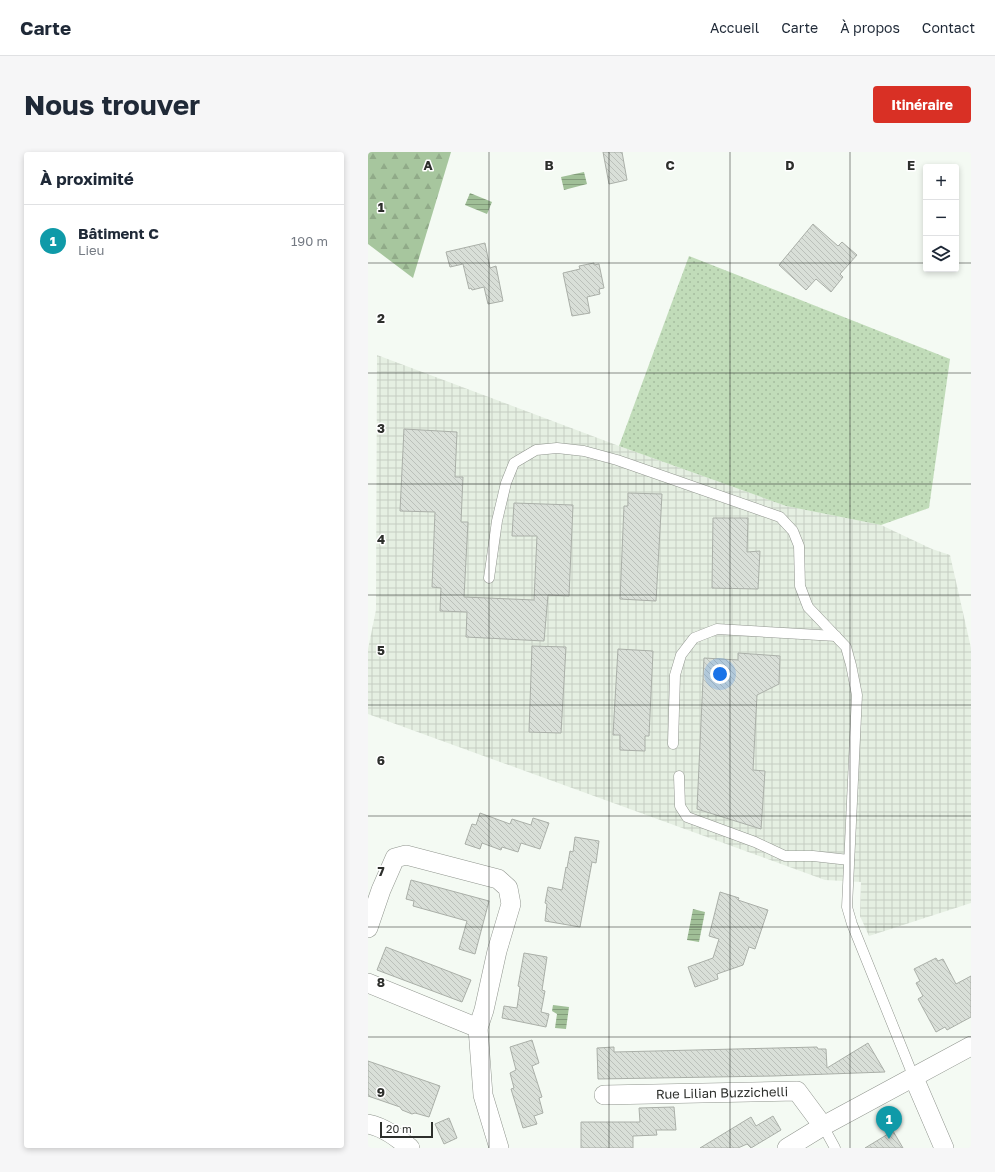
<!DOCTYPE html>
<html lang="fr">
<meta charset="utf-8">
<style>
body{margin:0;font-family:"Golos Text",sans-serif;background:#f6f6f7;color:#1f2937}
.controls{position:absolute;right:12px;top:12px;display:grid;overflow:hidden;border-radius:4px;box-shadow:0 2px 6px #0003}
.controls button{width:36px;height:36px;display:grid;place-items:center;padding:0;border:0;border-bottom:1px solid #e0e1e3;background:#fff;color:#1f2937;font:20px sans-serif}
.scale{position:absolute;left:12px;bottom:10px;width:53px;box-sizing:border-box;padding-left:4px;border:2px solid #2d2f2c;border-top:0;font-size:11px;line-height:14px;white-space:nowrap;color:#2d2f2c;-webkit-text-stroke:3px #fff;paint-order:stroke}
.you{position:absolute;left:352px;top:522px;width:14px;height:14px;margin:-10px;border:3px solid #fff;border-radius:50%;background:#1a73e8;box-shadow:0 0 0 6px #1a73e833}
.badge{display:grid;place-items:center;width:26px;height:26px;border-radius:50%;background:#d93025;color:#fff;font-size:13px;font-weight:700}
.pin{position:absolute;translate:-50% -33px;filter:drop-shadow(0 1px 2px #0008)}
.pin::after{content:'';position:absolute;top:21px;width:14px;height:12px;background:inherit;clip-path:polygon(0 0,100% 0,50% 100%)}
.list{margin:0;padding:0;list-style:none}
h2{display:flex;justify-content:space-between;align-items:center;height:52px;margin:0;padding:0 16px;font-size:17px}
h2 small{font-size:13px;font-weight:400;color:#747a83}
.list li{display:grid;grid-template-columns:26px 1fr auto;gap:12px;align-items:center;box-sizing:border-box;height:72px;padding:0 16px;border-top:1px solid #e0e1e3}
.list b{display:block;font-size:15px;white-space:nowrap}
.list p{margin:0;font-size:13px;white-space:nowrap;color:#747a83}
.list em{font-size:13px;font-style:normal;color:#747a83}
.icon{flex:none;width:22px;height:22px;fill:none;stroke:currentColor;stroke-width:2;stroke-linecap:round;stroke-linejoin:round}
.map{position:relative;flex:none;width:603px;height:996px;overflow:hidden;border-radius:4px}
header{display:flex;align-items:center;gap:24px;box-sizing:border-box;height:56px;padding:0 20px;background:#fff;border-bottom:1px solid #e0e1e3}
header strong{font-size:19px}
nav{display:flex;gap:22px;margin-inline-start:auto;font-size:14px}
.intro{display:flex;align-items:center;justify-content:space-between;box-sizing:border-box;height:96px;padding:0 24px}
h1{margin:0;font-size:28px}
.button{padding:10px 18px;border-radius:4px;background:#d93025;color:#fff;font-size:14px;font-weight:700}
main{display:flex;gap:24px;padding:0 24px}
aside{flex:1;background:#fff;border-radius:4px;box-shadow:0 2px 6px #0003}
.map>svg:first-child{display:block}
.industrial{fill:url(#industrial-grid)}
.grass{fill:url(#grass-dots)}
.forest{fill:url(#forest-firs)}
.water{fill:url(#water-rules)}
.building{fill:url(#building-back-hatch);stroke:#aaafa8}
.lines{fill:none;stroke-linecap:round;stroke-linejoin:round}
.lane-casing{stroke:#90958e;stroke-width:11}
.street-casing{stroke:#90958e;stroke-width:20}
.lane{stroke:#fff;stroke-width:10}
.street{stroke:#fff;stroke-width:19}
.grid{fill:none;stroke:#2d2f2c;stroke-width:1;stroke-opacity:0.55}
.labels{text-anchor:middle;stroke-width:3;stroke-linejoin:round;paint-order:stroke}
.street-label{font-size:13px;fill:#2d2f2c;stroke:#fff}
.grid-label{font-size:13px;text-anchor:middle;font-weight:bold;fill:#2d2f2c;stroke:#fff;stroke-width:3;stroke-linejoin:round;paint-order:stroke}
</style>
<header>
<strong>Carte</strong>
<nav><a>Accueil</a><a>Carte</a><a>À propos</a><a>Contact</a></nav>
</header>
<div class="intro"><h1>Nous trouver</h1><a class="button">Itinéraire</a></div>
<main>
<aside>
<h2>À proximité<small></small></h2>
<ul class="list">
<li><span class="badge" style="background:#0f9aa8">1</span><div><b>Bâtiment C</b><p>Lieu</p></div><em>190 m</em></li>
</ul>
</aside>
<div class="map">
<svg width="603" height="996" viewBox="0 0 603 996">
<defs>
<pattern id="industrial-grid" width="8" height="8" patternUnits="userSpaceOnUse"><rect width="8" height="8" fill="#e5efe2"/><path d="M0 4h8M4 0v8" fill="none" stroke="#c5cdc2"/></pattern>
<pattern id="grass-dots" width="8" height="8" patternUnits="userSpaceOnUse"><rect width="8" height="8" fill="#c1dcb9"/><path d="M2 2h.1M6 6h.1" fill="none" stroke="#a6bd9f" stroke-width="1.8" stroke-linecap="round"/></pattern>
<pattern id="forest-firs" width="22" height="20" patternUnits="userSpaceOnUse"><rect width="22" height="20" fill="#a7c69e"/><path d="M5 1l3.5 6h-7zM16 11l3.5 6h-7z" fill="#90aa88"/></pattern>
<pattern id="water-rules" width="6" height="5" patternUnits="userSpaceOnUse"><rect width="6" height="5" fill="#a0bf97"/><path d="M0 2.5h6" fill="none" stroke="#839c7b"/></pattern>
<pattern id="building-back-hatch" width="6" height="6" patternUnits="userSpaceOnUse"><rect width="6" height="6" fill="#d9dfd8"/><path d="M-1 5l2 2M0 0l6 6M5-1l2 2" fill="none" stroke="#bbc0ba"/></pattern>
</defs>
<rect width="100%" height="100%" fill="#f4faf3"/>
<polygon class="industrial" points="9,203 251,294 418,354 513,373 564,397 582,403 603,496 603,751 501,784 492,764 493,730 457,728 0,562 0,497 8,458"/>
<polygon class="grass" points="321,104 582,207 561,356 513,373 418,354 251,294"/>
<polygon class="forest" points="0,0 83,0 45,126 0,92"/>
<g class="water">
<polygon points="216,20 219,32 196,38 193,25"/>
<polygon points="102,41 124,50 119,62 97,53"/>
<polygon points="325,757 337,760 331,790 319,788"/>
<polygon points="185,853 201,855 198,877 187,876 189,862 184,859"/>
</g>
<g class="building">
<polygon points="235,0 254,0 259,28 241,32"/>
<polygon points="445,72 470,94 474,90 489,103 472,122 475,125 463,140 448,127 438,138 411,113"/>
<polygon points="117,91 122,116 128,114 135,149 120,152 116,135 104,138 103,136 101,137 95,112 82,115 78,100"/>
<polygon points="226,111 226,113 231,112 236,136 231,137 232,142 219,145 222,161 204,164 195,121 212,117 211,114"/>
<polygon points="36,277 89,280 87,325 95,325 93,370 100,370 96,445 166,448 169,384 144,384 146,351 205,353 201,444 180,443 176,489 98,485 99,460 72,459 73,436 64,435 67,360 32,359"/>
<polygon points="260,341 294,342 288,449 252,447 256,354 260,354"/>
<polygon points="345,366 380,366 379,400 392,399 390,437 344,436"/>
<polygon points="164,494 198,495 193,581 161,580"/>
<polygon points="250,497 285,499 281,584 277,584 277,599 252,598 252,583 245,583"/>
<polygon points="370,501 412,504 411,532 389,543 385,618 397,619 393,677 329,657 336,506 370,508"/>
<polygon points="112,661 142,672 144,667 163,673 165,666 181,671 172,697 153,691 150,700 134,695 133,698 114,691 112,697 97,692 104,672 108,673"/>
<polygon points="207,685 231,689 228,711 224,710 212,775 177,769 179,752 177,751 180,735 194,738 198,715 199,716 202,699 205,700"/>
<polygon points="43,728 121,749 107,802 91,797 99,769 45,754 46,749 38,747"/>
<polygon points="352,740 371,746 370,748 400,758 387,797 381,795 375,813 349,822 350,827 327,835 320,815 345,806 351,787 341,784"/>
<polygon points="18,795 103,828 94,850 9,818"/>
<polygon points="156,801 179,805 174,838 177,839 173,860 181,862 178,875 134,866 136,854 149,856 152,835 150,834"/>
<polygon points="568,806 570,809 575,807 588,832 603,824 603,865 579,878 577,875 568,880 550,847 555,844 548,831 552,829 546,817"/>
<polygon points="164,888 171,911 164,914 174,945 171,946 175,961 166,964 169,972 155,976 143,937 146,936 142,921 148,918 142,895"/>
<polygon points="500,891 517,920 405,924 230,927 229,896 246,895 246,900 449,895 450,897 458,897 459,916"/>
<polygon points="0,909 72,934 61,965 47,961 44,962 34,958 32,955 0,944"/>
<polygon points="306,955 308,978 288,978 289,983 265,984 265,996 213,996 213,970 272,970 271,956"/>
<polygon points="405,964 413,978 383,996 379,992 370,996 332,996 383,965 388,974"/>
<polygon points="81,966 89,986 76,992 67,972"/>
<polygon points="525,979 535,996 497,996"/>
</g>
<g class="lines">
<defs>
<g id="lane">
<polyline points="121,426 129,369 138,331 146,311 168,298 189,296 216,299 249,308 412,365 425,379 431,394 432,434 440,455 478,495 483,513 489,543 479,755 484,772 546,926"/>
<polyline points="305,592 307,523 313,503 326,486 349,477 468,484"/>
<polyline points="311,624 312,654 319,665 387,690 417,704 445,704 481,708"/>
<polyline points="455,974 467,996"/>
</g>
<g id="street">
<polyline points="0,776 13,738 27,706 38,703 130,727 140,736 143,752 129,799 116,858 110,876 115,943 131,996"/>
<polyline points="0,831 110,876"/>
<polyline points="546,926 576,996"/>
<path id="s1" d="M 236,943 L 429,939 L 455,974"/>
<path d="M 0,972 C 16,975 30,986 42,996"/>
<polyline points="419,996 455,974 603,894"/>
</g>
</defs>
<use href="#lane" class="lane-casing"/>
<use href="#street" class="street-casing"/>
<use href="#lane" class="lane"/>
<use href="#street" class="street"/>
</g>
<path class="grid" d="M 121,0 L 121,996M 241,0 L 241,996M 362,0 L 362,996M 482,0 L 482,996M 0,111 L 558,111M 588,111 L 603,111M 0,221 L 603,221M 0,332 L 603,332M 0,443 L 603,443M 0,553 L 603,553M 0,664 L 603,664M 0,775 L 603,775M 0,885 L 603,885"/>
<g class="labels">
<g class="street-label">
<text dy="5" stroke="none"><textPath href="#s1" startOffset="118">Rue Lilian Buzzichelli</textPath></text>
</g>
</g>
<g class="grid-label">
<text x="60" y="18">A</text>
<text x="181" y="18">B</text>
<text x="302" y="18">C</text>
<text x="422" y="18">D</text>
<text x="543" y="18">E</text>
<text x="13" y="60">1</text>
<text x="13" y="171">2</text>
<text x="13" y="281">3</text>
<text x="13" y="392">4</text>
<text x="13" y="503">5</text>
<text x="13" y="613">6</text>
<text x="13" y="724">7</text>
<text x="13" y="835">8</text>
<text x="13" y="945">9</text>
</g>
</svg>
<div class="controls">
<button>+</button>
<button>−</button>
<button><svg class="icon" aria-label="layers" viewBox="0 0 24 24"><path d="M12 4l9 5-9 5-9-5zM3 14l9 5 9-5"/></svg></button>
</div>
<div class="scale">20 m</div>
<div class="you"></div>
<div class="pin badge" style="left:521px;top:987px;background:#0f9aa8">1</div>
</div>
</main>
